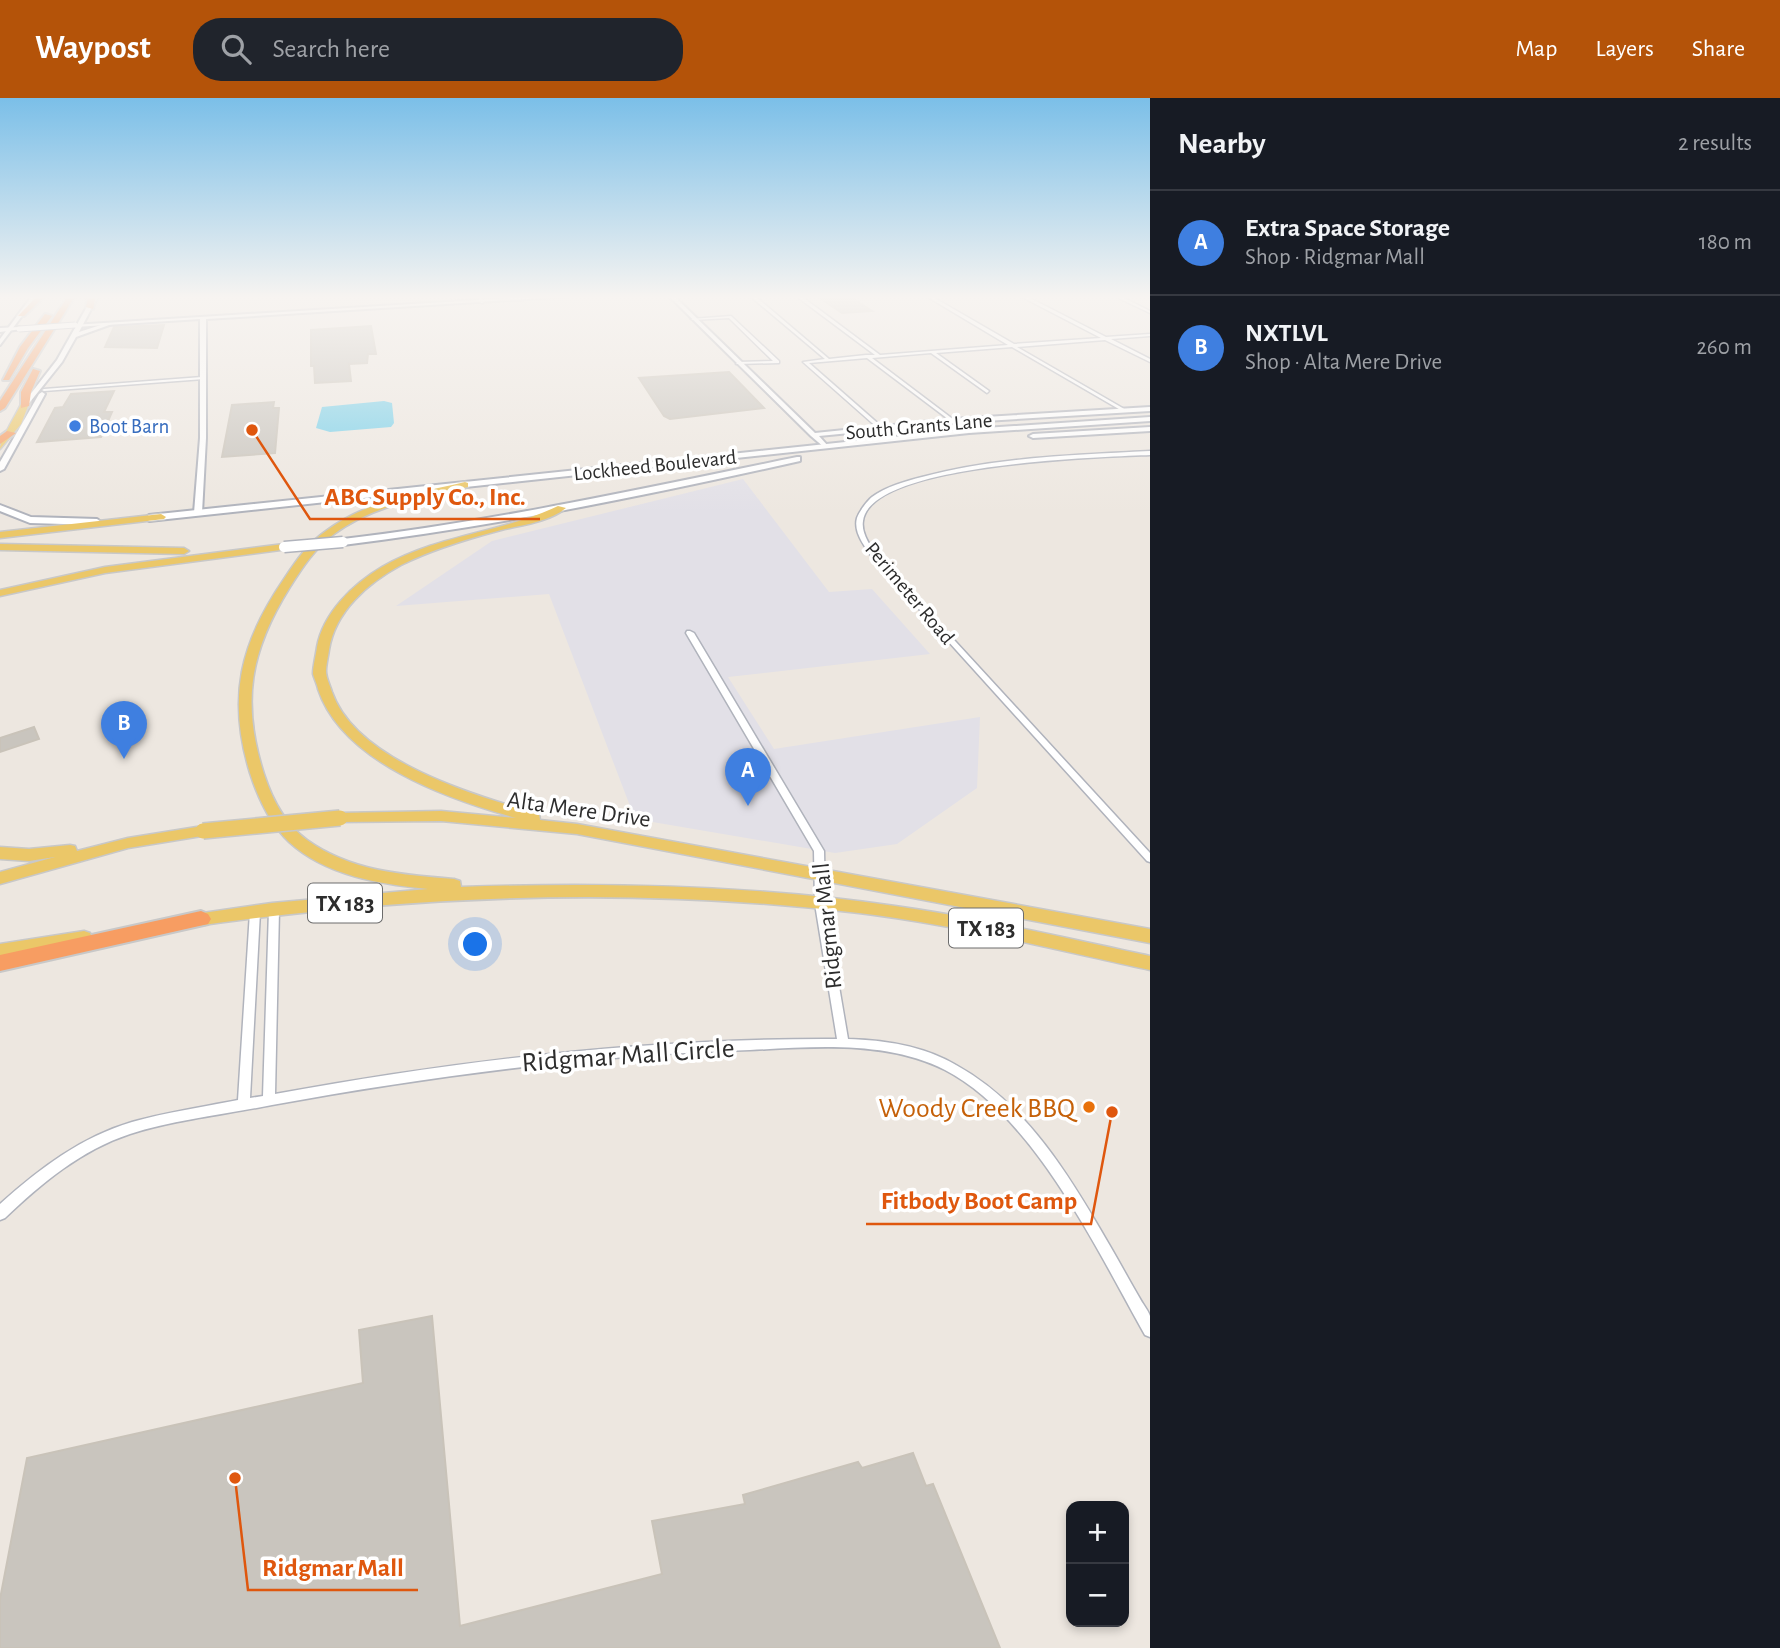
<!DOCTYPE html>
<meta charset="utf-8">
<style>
body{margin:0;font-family:"Alegreya Sans",sans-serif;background:#20242c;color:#f1f3f6}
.controls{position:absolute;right:21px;bottom:21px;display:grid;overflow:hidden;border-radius:14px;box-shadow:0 4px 10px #0003}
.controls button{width:63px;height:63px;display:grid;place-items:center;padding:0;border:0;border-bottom:2px solid #363941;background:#171b24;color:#f1f3f6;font:35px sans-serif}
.you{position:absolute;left:476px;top:847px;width:24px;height:24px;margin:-18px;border:5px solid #fff;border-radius:50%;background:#1a73e8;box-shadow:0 0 0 10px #1a73e833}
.badge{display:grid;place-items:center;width:46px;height:46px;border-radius:50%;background:#b45309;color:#fff;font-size:23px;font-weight:700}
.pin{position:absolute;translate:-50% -58px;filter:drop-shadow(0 2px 4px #0008)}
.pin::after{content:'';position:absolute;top:37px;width:24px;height:21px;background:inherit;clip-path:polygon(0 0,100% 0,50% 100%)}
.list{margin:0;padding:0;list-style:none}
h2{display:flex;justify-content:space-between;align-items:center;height:91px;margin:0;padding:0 28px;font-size:30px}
h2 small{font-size:23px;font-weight:400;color:#9ea1a6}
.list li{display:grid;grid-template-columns:46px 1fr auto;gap:21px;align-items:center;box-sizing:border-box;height:105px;padding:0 28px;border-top:2px solid #363941}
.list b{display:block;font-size:26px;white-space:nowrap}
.list p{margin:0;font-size:23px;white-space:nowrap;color:#9ea1a6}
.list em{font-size:23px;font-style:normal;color:#9ea1a6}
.icon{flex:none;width:38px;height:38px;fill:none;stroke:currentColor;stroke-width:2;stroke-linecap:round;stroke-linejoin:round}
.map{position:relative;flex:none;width:1150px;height:1550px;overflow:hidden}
header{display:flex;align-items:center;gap:42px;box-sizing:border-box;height:98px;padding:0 35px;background:#b45309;color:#fff}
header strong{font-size:33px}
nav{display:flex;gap:38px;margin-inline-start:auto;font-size:24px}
.search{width:490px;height:63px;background:#20242c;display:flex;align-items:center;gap:18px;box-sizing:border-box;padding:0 24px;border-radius:28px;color:#9ea1a6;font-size:26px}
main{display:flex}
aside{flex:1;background:#171b24}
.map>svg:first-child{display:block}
.industrial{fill:#e2e0e7}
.water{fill:#79d0e9}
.building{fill:#c9c5be;stroke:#c9c3b9;stroke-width:2}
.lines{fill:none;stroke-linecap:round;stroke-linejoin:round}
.minor-casing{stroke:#b0b3bc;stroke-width:3}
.tertiary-casing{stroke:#b0b3bc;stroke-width:4}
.secondary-casing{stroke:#b0b3bc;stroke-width:4}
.primary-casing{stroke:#c8c8c8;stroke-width:3}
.motorway-casing{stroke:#c8c8c8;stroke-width:4}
.minor{fill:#fff;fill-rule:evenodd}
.tertiary{fill:#fff;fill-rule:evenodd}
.secondary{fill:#fff;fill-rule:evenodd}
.primary{fill:#ebc768;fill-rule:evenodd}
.motorway{fill:#f79d62;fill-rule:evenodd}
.tertiary-bridge-casing{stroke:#b0b3bc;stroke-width:7;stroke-linecap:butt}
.secondary-bridge-far1-casing{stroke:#b0b3bc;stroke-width:10;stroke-linecap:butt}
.secondary-bridge-casing{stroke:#b0b3bc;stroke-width:13;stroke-linecap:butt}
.primary-bridge-casing{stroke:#c8c8c8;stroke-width:18;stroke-linecap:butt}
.tertiary-bridge{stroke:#fff;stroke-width:5}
.secondary-bridge-far1{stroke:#fff;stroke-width:8}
.secondary-bridge{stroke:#fff;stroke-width:10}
.primary-bridge{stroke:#ebc768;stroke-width:15}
.shop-dot{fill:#3f7fe0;stroke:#fff;stroke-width:2.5}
.food-dot{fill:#e8710a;stroke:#fff;stroke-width:2.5}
.labels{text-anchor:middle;stroke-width:7;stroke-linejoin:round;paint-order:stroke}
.far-shop-label{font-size:21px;fill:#366cbe;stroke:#fff;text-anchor:start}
.far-street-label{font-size:21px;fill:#2d2d2d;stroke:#fff}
.shield{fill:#fff;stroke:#6c6c6c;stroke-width:2}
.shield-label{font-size:23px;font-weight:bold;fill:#2d2d2d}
.street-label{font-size:24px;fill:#2d2d2d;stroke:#fff}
.near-street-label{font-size:28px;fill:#2d2d2d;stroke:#fff}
.near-food-label{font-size:28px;fill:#c56008;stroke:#fff;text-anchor:end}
.leader{fill:none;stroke:#df570e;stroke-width:2.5}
.callout-dot{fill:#df570e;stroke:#fff;stroke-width:2.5}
.callout-label{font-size:26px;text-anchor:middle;font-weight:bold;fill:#df570e;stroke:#fff;stroke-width:7;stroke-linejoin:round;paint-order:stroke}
</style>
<header>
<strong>Waypost</strong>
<div class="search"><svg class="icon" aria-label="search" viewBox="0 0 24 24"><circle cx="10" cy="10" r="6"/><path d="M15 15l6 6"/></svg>Search here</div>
<nav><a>Map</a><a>Layers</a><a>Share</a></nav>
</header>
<main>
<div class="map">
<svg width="1150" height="1550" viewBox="0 0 1150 1550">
<rect width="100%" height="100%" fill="#ede7e0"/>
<polygon class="industrial" points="743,381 829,494 872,491 930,556 728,579 774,651 980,619 977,690 897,746 835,755 635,721 549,496 396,508 492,443"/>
<polygon class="water" points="384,303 392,305 394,325 391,329 330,334 316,330 322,309"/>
<g class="building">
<polygon points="817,198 849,198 872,213 842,215"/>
<polygon points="164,227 157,250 105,249 114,229"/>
<polygon points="371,228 376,256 368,256 367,265 349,266 351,283 315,285 314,268 311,268 311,232"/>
<polygon points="729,274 764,310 670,321 664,318 639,280"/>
<polygon points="114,293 104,314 112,314 101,339 37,344 55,310 63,309 71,296"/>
<polygon points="274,304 273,310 279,310 275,355 222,359 232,307"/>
<polygon points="34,629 39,641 0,654 0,640"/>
<polygon points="432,1218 460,1528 662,1476 652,1423 745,1406 743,1397 858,1364 862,1370 913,1355 926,1388 933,1386 1000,1550 0,1550 0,1501 27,1360 363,1285 359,1232"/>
</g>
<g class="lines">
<defs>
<g id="minor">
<polygon points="477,198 481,198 483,205 481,205"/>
<polygon points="750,198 755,198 829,261 866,257 875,257 796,198 801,198 880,257 1008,247 926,198 931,198 1014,246 1101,240 1020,198 1026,198 1106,239 1150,236 1150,238 1111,241 1150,261 1150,264 1105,242 1017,249 1126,312 1124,314 1012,249 936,255 989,293 987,295 931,255 872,260 954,322 954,323 952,324 867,260 809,265 882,329 883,330 880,332 803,264 825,261"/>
<polygon points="1114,198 1120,198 1150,213 1150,215"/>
<polygon points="731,218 779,263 779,265 736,266 738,264 773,263 729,220 693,222 691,221"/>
<polygon points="202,279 204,281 44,293 42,292 44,291"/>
<path d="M 1150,353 L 1150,357 C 1102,359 870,365 863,423 C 861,435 870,447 876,457 L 1150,755 L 1150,764 L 1147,763 L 872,459 C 865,449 853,434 857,420 C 859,414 867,403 872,399 C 885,389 906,383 922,379 C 996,359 1074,357 1150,353 Z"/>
<path d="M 687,533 L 690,533 L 694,535 L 824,753 L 825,806 L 848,941 C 885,942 924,948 956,967 C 1027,1006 1071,1080 1110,1148 C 1120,1165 1129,1182 1139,1199 C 1142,1205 1148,1212 1150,1218 C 1150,1224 1150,1233 1150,1239 L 1145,1237 C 1097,1152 1034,1018 945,972 C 886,942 813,949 750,952 C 589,957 430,978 272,1007 C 227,1016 173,1022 130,1036 C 81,1052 42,1085 5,1120 L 0,1122 L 0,1106 C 39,1071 81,1039 132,1024 C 167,1014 203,1009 238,1002 L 250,814 L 251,811 L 259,811 L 260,814 L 250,1000 L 263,998 L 269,812 L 270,809 L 278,809 L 279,812 L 275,996 C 461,962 648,940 837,941 L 815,806 L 814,753 L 686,535 Z"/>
</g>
<g id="tertiary">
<polygon points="541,198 574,198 206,221 206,340 202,415 198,417 194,415 200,340 200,221 75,229 72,227"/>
<polygon points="674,198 815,335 952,321 1150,309 1150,313 952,325 819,338 828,348 825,350 811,338 669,198"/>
<polygon points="0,230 19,229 22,231 0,234"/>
</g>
<g id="secondary">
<polygon points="32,198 37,198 0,247 0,241"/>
<polygon points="93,198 98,198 79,234 107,225 112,226 76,239 62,264 26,309 22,309 22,307 57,262"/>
<polygon points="42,294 45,296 4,371 0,373 0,364 39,296"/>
<polygon points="1150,319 1150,323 969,335 149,423 145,420 149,417 969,331"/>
<polygon points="1150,329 1150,333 1033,340 1029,338 1033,336"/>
<path d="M 797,359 L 800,359 L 800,363 C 649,397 497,428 343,447 L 338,444 L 343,441 C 496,423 646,390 797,359 Z"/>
<polygon points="0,407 31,419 97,421 101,424 97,427 30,425 0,413"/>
</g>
<g id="primary">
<path d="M 21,306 L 28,308 L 21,326 L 0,351 C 0,342 16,317 21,306 Z"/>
<path d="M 465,384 L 468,385 L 468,389 C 422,400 373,407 334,436 C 315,450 302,470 290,489 C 250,553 241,604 264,676 C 272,701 285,726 307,742 C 350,773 403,777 454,781 L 460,783 L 461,789 C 605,784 752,787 895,808 C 981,820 1065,840 1150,858 L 1150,872 C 1054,851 957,827 859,815 C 635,788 412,797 189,829 L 183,827 L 181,823 L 183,819 L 189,817 L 272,805 L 428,791 C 380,786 326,778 289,744 C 270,726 258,700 250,675 C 227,600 240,545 284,481 C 296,463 308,445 326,433 C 366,403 417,395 465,384 Z"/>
<path d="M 558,408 L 566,410 C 549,424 522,427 501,432 C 467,441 433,451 401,467 C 368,485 335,513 329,552 C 328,559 326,567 326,573 C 326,580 330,587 332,594 C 356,663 475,698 539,716 L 540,722 L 577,726 L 1150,831 L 1150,845 L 577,736 L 441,723 L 335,724 L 333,720 L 335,716 L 340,715 L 441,713 L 516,720 C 448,701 342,664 318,591 C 317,586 314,580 313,576 C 313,568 316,557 317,549 C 323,515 353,486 382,469 C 439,436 502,435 558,408 Z"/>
<polygon points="161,416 166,419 164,421 0,440 0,434"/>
<polygon points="0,446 184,450 189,453 184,456 0,452"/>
<polygon points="284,446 289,449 288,451 105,475 0,498 0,492 105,469"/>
<polygon points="203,728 211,733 208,737 128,750 0,786 0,774 55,759 29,763 0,761 0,749 29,751 70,747 75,748 77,753 128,740"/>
<polygon points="84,833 90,835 92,840 90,845 0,860 0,846"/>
</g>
<g id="motorway">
<polygon points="37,198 45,198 24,218 18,218"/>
<polygon points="68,198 75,198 5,310 0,313 0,303"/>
<polygon points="88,198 96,198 93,211 86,209"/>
<polygon points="45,216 52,218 28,250 9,282 3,282 20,249"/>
<polygon points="33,271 40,273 31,294 29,308 21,310 21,294"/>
<polygon points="7,333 16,335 0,346 0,338"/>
<polygon points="201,813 208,816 211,821 208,826 0,873 0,857"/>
</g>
</defs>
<use href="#minor" class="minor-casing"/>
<use href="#tertiary" class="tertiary-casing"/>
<use href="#secondary" class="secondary-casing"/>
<use href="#primary" class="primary-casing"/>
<use href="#motorway" class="motorway-casing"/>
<use href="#minor" class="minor"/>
<use href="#tertiary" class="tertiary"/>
<use href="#secondary" class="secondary"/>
<use href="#primary" class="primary"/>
<use href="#motorway" class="motorway"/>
<defs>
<polyline id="tertiary-bridge" points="19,231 75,227"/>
<polyline id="secondary-bridge-far1" points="328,445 343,444"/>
<polyline id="secondary-bridge" points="284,449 343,444"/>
<polyline id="primary-bridge" points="203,733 340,720"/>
</defs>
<use href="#tertiary-bridge" class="tertiary-bridge-casing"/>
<use href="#secondary-bridge-far1" class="secondary-bridge-far1-casing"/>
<use href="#secondary-bridge" class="secondary-bridge-casing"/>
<use href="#primary-bridge" class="primary-bridge-casing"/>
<use href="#tertiary-bridge" class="tertiary-bridge"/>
<use href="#secondary-bridge-far1" class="secondary-bridge-far1"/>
<use href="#secondary-bridge" class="secondary-bridge"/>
<use href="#primary-bridge" class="primary-bridge"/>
</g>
<linearGradient id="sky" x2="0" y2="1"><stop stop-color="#7bbfe8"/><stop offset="0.48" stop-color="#f7f4f1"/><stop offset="1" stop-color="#f7f4f1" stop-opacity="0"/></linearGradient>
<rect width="1150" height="415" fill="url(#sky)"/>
<circle class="shop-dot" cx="75" cy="328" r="7"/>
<circle class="food-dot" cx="1089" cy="1009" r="7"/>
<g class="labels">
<g class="far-shop-label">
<text x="89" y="335">Boot Barn</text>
</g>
<g class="far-street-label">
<text transform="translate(919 328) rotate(-5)" y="7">South Grants Lane</text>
<text transform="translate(655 367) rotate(-6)" y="7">Lockheed Boulevard</text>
<text transform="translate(910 495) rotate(50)" y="7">Perimeter Road</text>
</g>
<g class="shield">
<rect x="308" y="785.5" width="74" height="39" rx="5"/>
<rect x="949" y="810.5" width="74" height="39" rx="5"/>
</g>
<g class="shield-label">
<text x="345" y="813">TX 183</text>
<text x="986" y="838">TX 183</text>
</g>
<g class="street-label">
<text transform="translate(579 711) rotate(8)" y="8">Alta Mere Drive</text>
<text transform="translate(827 828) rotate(-96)" y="8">Ridgmar Mall</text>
</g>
<g class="near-street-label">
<text transform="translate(628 956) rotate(-4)" y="10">Ridgmar Mall Circle</text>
</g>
<g class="near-food-label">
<text x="1075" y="1019">Woody Creek BBQ</text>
</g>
</g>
<path class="leader" d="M252 332L310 421H540M1112 1014L1091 1126H866M235 1380L248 1492H418"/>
<g class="callout-dot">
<circle cx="252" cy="332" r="7"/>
<circle cx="1112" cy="1014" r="7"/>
<circle cx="235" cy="1380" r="7"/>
</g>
<g class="callout-label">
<text x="425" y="407">ABC Supply Co., Inc.</text>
<text x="979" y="1111">Fitbody Boot Camp</text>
<text x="333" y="1478">Ridgmar Mall</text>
</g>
</svg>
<div class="controls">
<button>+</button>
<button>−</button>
</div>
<div class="you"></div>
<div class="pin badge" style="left:748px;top:708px;background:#3f7fe0">A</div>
<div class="pin badge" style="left:124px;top:661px;background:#3f7fe0">B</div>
</div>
<aside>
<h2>Nearby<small>2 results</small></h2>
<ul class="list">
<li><span class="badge" style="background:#3f7fe0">A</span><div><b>Extra Space Storage</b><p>Shop · Ridgmar Mall</p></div><em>180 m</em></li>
<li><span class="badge" style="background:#3f7fe0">B</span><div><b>NXTLVL</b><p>Shop · Alta Mere Drive</p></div><em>260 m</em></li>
</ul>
</aside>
</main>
